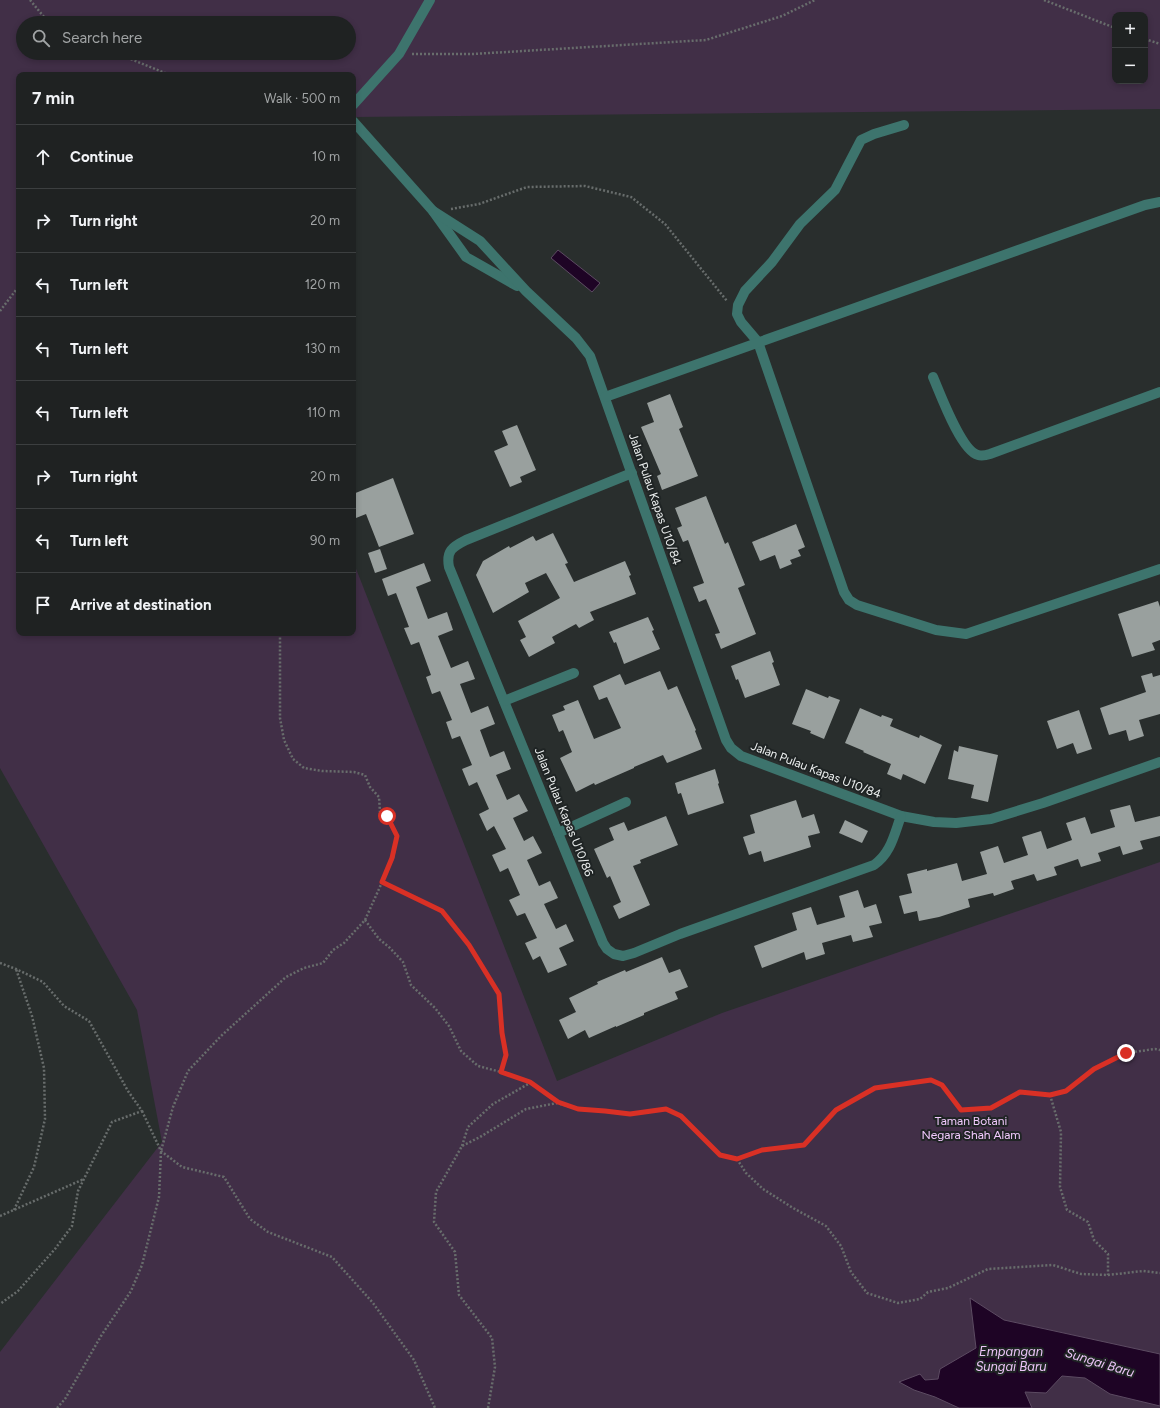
<!DOCTYPE html>
<meta charset="utf-8">
<style>
body{margin:0;font-family:Figtree,sans-serif;background:#272a2a;color:#f1f3f6}
.controls{position:absolute;right:12px;top:12px;display:grid;overflow:hidden;border-radius:8px;box-shadow:0 2px 6px #0003}
.controls button{width:36px;height:36px;display:grid;place-items:center;padding:0;border:0;border-bottom:1px solid #3c3f40;background:#1f2222;color:#f1f3f6;font:20px sans-serif}
.stop{position:absolute;width:12px;height:12px;margin:-9px;border:3px solid #d93025;border-radius:50%;background:#fff}
.stop.end{background:#d93025;border-color:#fff;box-shadow:0 1px 4px #0008}
.list{margin:0;padding:0;list-style:none}
h2{display:flex;justify-content:space-between;align-items:center;height:52px;margin:0;padding:0 16px;font-size:17px}
h2 small{font-size:13px;font-weight:400;color:#a1a4a5}
.list li{display:grid;grid-template-columns:26px 1fr auto;gap:12px;align-items:center;box-sizing:border-box;height:64px;padding:0 16px;border-top:1px solid #3c3f40}
.list b{display:block;font-size:15px;white-space:nowrap}
.list em{font-size:13px;font-style:normal;color:#a1a4a5}
.icon{flex:none;width:22px;height:22px;fill:none;stroke:currentColor;stroke-width:2;stroke-linecap:round;stroke-linejoin:round}
.map{position:relative;flex:none;width:1160px;height:1408px;overflow:hidden}
.search{position:absolute;background:#1f2222;box-shadow:0 2px 6px #0003;left:16px;top:16px;width:340px;height:44px;display:flex;align-items:center;gap:10px;box-sizing:border-box;padding:0 14px;border-radius:22px;color:#a1a4a5;font-size:15px}
.panel{position:absolute;background:#1f2222;box-shadow:0 2px 6px #0003;left:16px;top:72px;width:340px;height:564px;border-radius:8px}
.map>svg:first-child{display:block}
.green{fill:#412f47;fill-rule:evenodd}
.water{fill:#1e0425;stroke:#5c4b62}
.building{fill:#99a09e}
.lines{fill:none;stroke-linecap:round;stroke-linejoin:round}
.path{stroke:#686d6c;stroke-width:2.5;stroke-dasharray:2 2;stroke-linecap:butt}
.minor{stroke:#3d746d;stroke-width:10}
.route{stroke:#d93025;stroke-width:5}
.labels{text-anchor:middle;stroke-width:4;stroke-linejoin:round;paint-order:stroke}
.street-label{font-size:12px;fill:#edf0f0;stroke:#1f2424}
.park-label{font-size:12px;fill:#f2cafe;stroke:#1f2424}
.water-label{font-size:13px;font-style:italic;fill:#ecc5f8;stroke:#1f2424}
</style>
<div class="map">
<svg width="1160" height="1408" viewBox="0 0 1160 1408">
<rect width="100%" height="100%" fill="#292e2d"/>
<path class="green" d="M 0,0 L 1160,0 L 1160,109 L 353,117 L 353,75 L 19,75 L 19,633 L 353,633 L 353,561 L 557,1081 L 722,1013 L 1160,862 L 1160,1408 L 0,1408 L 0,1352 L 162,1142 L 137,1010 L 0,768 ZM 1115,15 L 1145,15 L 1145,81 L 1115,81 ZM 23,23 L 349,23 L 349,53 L 23,53 Z"/>
<g class="water">
<polygon points="558,250 600,283 592,292 551,258"/>
<polygon points="970,1298 1004,1320 1160,1354 1160,1406 1110,1394 1085,1378 1062,1376 1046,1393 1025,1392 1032,1408 959,1408 935,1397 914,1390 899,1382 920,1374 925,1380 938,1379 940,1369 976,1348"/>
</g>
<g class="building">
<polygon points="670,394 683,427 679,429 698,476 662,490 657,476 661,474 641,427 654,422 647,403"/>
<polygon points="517,425 536,470 520,477 522,482 510,487 494,451 508,445 502,431"/>
<polygon points="393,478 414,534 379,547 366,514 356,518 353,511 353,494"/>
<polygon points="706,496 725,544 728,542 745,585 738,588 756,634 721,649 715,634 720,633 706,599 699,602 693,587 704,583 688,540 683,542 677,528 682,526 675,508"/>
<polygon points="796,524 805,547 798,550 801,556 790,560 792,564 780,569 775,555 760,561 752,542"/>
<polygon points="553,533 568,563 565,564 574,582 625,561 631,575 629,576 636,594 590,612 594,620 579,628 576,624 552,637 555,643 529,657 520,640 526,637 518,621 560,598 546,573 525,583 529,592 493,613 476,575 483,561 509,546 510,548 533,536 536,541"/>
<polygon points="380,549 387,569 375,573 368,553"/>
<polygon points="424,563 431,581 416,587 428,619 447,612 453,630 438,636 451,668 468,661 475,679 460,684 471,713 488,706 495,724 480,730 490,757 504,751 511,769 496,775 507,800 519,794 528,811 513,818 524,841 533,836 542,853 527,860 539,886 550,881 558,898 544,904 556,929 566,924 574,941 559,948 567,965 548,973 540,956 533,960 525,943 537,938 525,913 517,916 509,900 520,895 508,868 500,872 492,855 506,849 494,826 487,831 479,814 489,809 477,782 469,786 462,769 472,765 460,736 452,739 446,722 452,720 440,691 432,694 426,677 431,675 419,642 411,645 404,628 409,627 396,593 388,596 382,579"/>
<polygon points="1158,601 1160,607 1160,640 1152,643 1155,650 1132,657 1118,614"/>
<polygon points="648,617 654,630 652,631 660,649 624,664 616,642 614,643 609,632"/>
<polygon points="770,651 774,662 772,663 780,685 745,698 738,679 736,680 731,666"/>
<polygon points="660,671 668,690 677,686 696,730 695,731 702,749 667,763 663,755 634,767 634,768 595,785 594,783 576,792 560,758 572,752 563,730 559,732 552,715 565,710 563,706 578,700 594,739 621,728 607,697 599,700 593,686 620,674 625,685"/>
<polygon points="1152,673 1153,677 1160,675 1160,714 1139,720 1144,736 1129,741 1126,730 1109,735 1100,708 1146,692 1141,676"/>
<polygon points="806,689 828,698 829,696 840,700 824,739 810,733 811,731 792,724"/>
<polygon points="860,708 881,717 882,715 893,719 890,726 919,738 920,735 942,745 925,784 903,774 901,780 887,774 891,764 863,752 864,751 845,743"/>
<polygon points="1079,710 1092,749 1077,754 1073,743 1057,749 1047,721"/>
<polygon points="959,746 998,755 988,802 971,798 974,785 948,779 954,750 958,752"/>
<polygon points="715,769 719,783 718,784 724,803 688,815 681,793 678,794 675,783"/>
<polygon points="796,800 802,818 814,814 820,833 808,836 811,847 764,862 761,851 749,855 743,837 755,833 750,815"/>
<polygon points="1130,805 1135,822 1160,816 1160,836 1140,841 1143,849 1123,855 1120,846 1098,853 1101,861 1081,867 1078,859 1054,867 1057,875 1037,881 1034,874 1011,881 1014,889 994,896 993,893 968,899 970,907 939,917 919,921 917,911 904,914 899,896 912,893 907,874 927,869 927,871 957,863 962,881 987,874 980,852 998,846 1004,863 1028,855 1022,837 1041,831 1047,849 1072,840 1066,823 1085,817 1091,834 1115,827 1110,810"/>
<polygon points="666,816 678,845 640,860 641,863 633,866 650,905 619,919 613,906 621,902 610,876 607,878 594,849 614,840 609,828 624,822 628,831"/>
<polygon points="845,820 868,831 862,843 839,833"/>
<polygon points="858,890 864,908 876,904 882,923 869,926 873,937 853,942 851,935 822,943 825,954 806,960 804,952 762,968 754,946 797,930 792,913 811,907 817,925 845,917 839,896"/>
<polygon points="662,957 669,973 680,969 688,987 675,992 678,999 644,1013 644,1015 616,1027 616,1026 589,1038 585,1030 568,1039 559,1020 576,1012 569,998 598,984 597,982 625,970 626,972"/>
</g>
<g class="lines">
<g class="path">
<polyline points="30,0 49,23"/>
<polyline points="1044,0 1115,28"/>
<polyline points="1145,39 1160,44"/>
<polyline points="116,53 165,73 166,75"/>
<polyline points="412,54 473,54 706,40 782,16 815,0"/>
<polyline points="451,209 479,204 527,187 585,186 631,197 665,224 727,301"/>
<polyline points="0,311 19,286"/>
<polyline points="382,882 442,911 469,945 499,994 502,1033 506,1055 501,1072"/>
<polyline points="365,920 379,939 390,948 403,962 411,985 435,1008 449,1026 461,1051 478,1066 501,1072 530,1082 557,1102"/>
<polyline points="0,963 16,969 43,982 64,1006 89,1021 128,1091 142,1111 112,1122 78,1191 72,1226 55,1249 18,1291 0,1304"/>
<polyline points="1050,1095 1061,1132 1060,1187 1067,1210 1088,1222 1094,1240 1108,1254 1108,1275"/>
<polyline points="142,1111 161,1151 182,1167 224,1177 250,1219 268,1232 332,1257 373,1303 414,1360 435,1408"/>
<polyline points="462,1146 468,1127 493,1104 530,1083"/>
<polyline points="737,1159 746,1173 763,1189 793,1208 826,1226 841,1246 851,1272 867,1293 898,1303 920,1299 928,1292 948,1288 988,1269 1053,1265 1081,1274 1108,1275 1143,1271 1160,1273"/>
<polyline points="14,1210 34,1167 45,1119 44,1068 32,1016 16,969"/>
<polyline points="0,1216 84,1179"/>
<polyline points="57,1408 65,1399 101,1336 131,1291 142,1265 159,1197 161,1151 173,1107 188,1071 221,1036 286,977 304,968 323,963 333,950 344,943 365,920 393,858 397,836 387,816 380,812 379,797 370,787 365,775 354,772 322,771 304,768 293,759 284,740 280,718 280,633"/>
<polyline points="488,1408 495,1367 492,1338 459,1295 455,1252 434,1222 436,1192 462,1146 480,1137 526,1109 557,1103 578,1109 605,1111 630,1114 666,1109 681,1117 720,1155 737,1159 762,1150 804,1145 836,1110 875,1088 931,1080 942,1085 961,1110 991,1108 1020,1092 1050,1095 1066,1091 1094,1069 1126,1053 1155,1049 1160,1050"/>
</g>
<g class="minor">
<polyline points="353,105 399,54 430,0"/>
<polyline points="353,121 433,211 466,257 517,286"/>
<polyline points="904,125 874,134 861,140 835,190 800,224 772,262 745,291 738,305 737,314 741,322 758,342 844,592 849,600 857,605 936,630 966,634 1160,569"/>
<polyline points="433,211 480,241 526,291 576,338 590,356 726,740 731,748 741,756 901,816 934,822 956,823 991,819 1043,803 1160,762"/>
<path d="M 933,377 C 940,393 961,451 978,455 C 981,456 987,455 990,454 L 1160,392"/>
<polyline points="605,397 1145,205 1160,202"/>
<path d="M 632,473 L 466,540 C 452,547 446,551 449,567 L 603,943 L 607,949 L 614,954 L 623,956 L 634,953 L 680,934 L 874,865 C 891,853 894,835 901,816"/>
<polyline points="504,701 574,673"/>
<polyline points="558,833 626,802"/>
</g>
</g>
<g class="lines">
<polyline class="route" points="387,816 397,836 392,858 382,882 442,911 469,945 499,994 502,1033 506,1055 501,1072 530,1082 558,1102 578,1109 605,1111 630,1114 666,1109 681,1116 720,1155 737,1159 762,1150 804,1145 836,1110 875,1088 931,1080 942,1085 961,1110 991,1108 1020,1092 1050,1095 1066,1091 1094,1069 1126,1053"/>
</g>
<g class="labels">
<g class="street-label">
<text transform="translate(655 499) rotate(71)" y="4">Jalan Pulau Kapas U10/84</text>
<text transform="translate(816 770) rotate(21)" y="4">Jalan Pulau Kapas U10/84</text>
<text transform="translate(564 812) rotate(68)" y="4">Jalan Pulau Kapas U10/86</text>
</g>
<g class="park-label">
<text x="971" y="1125">Taman Botani<tspan x="971" dy="14">Negara Shah Alam</tspan></text>
</g>
<g class="water-label">
<text x="1011" y="1356">Empangan<tspan x="1011" dy="15">Sungai Baru</tspan></text>
<text transform="translate(1100 1362) rotate(17)" y="5">Sungai Baru</text>
</g>
</g>
</svg>
<div class="controls">
<button>+</button>
<button>−</button>
</div>
<div class="stop" style="left:387px;top:816px"></div>
<div class="stop end" style="left:1126px;top:1053px"></div>
<div class="search"><svg class="icon" aria-label="search" viewBox="0 0 24 24"><circle cx="10" cy="10" r="6"/><path d="M15 15l6 6"/></svg>Search here</div>
<section class="panel">
<h2>7 min<small>Walk · 500 m</small></h2>
<ul class="list">
<li><svg class="icon" aria-label="ahead" viewBox="0 0 24 24"><path d="M12 20V5M6 11l6-6 6 6"/></svg><div><b>Continue</b></div><em>10 m</em></li>
<li><svg class="icon" aria-label="right" viewBox="0 0 24 24"><path d="M7 20v-9h11M14 6l5 5-5 5"/></svg><div><b>Turn right</b></div><em>20 m</em></li>
<li><svg class="icon" aria-label="left" viewBox="0 0 24 24"><path d="M17 20v-9H6M10 6l-5 5 5 5"/></svg><div><b>Turn left</b></div><em>120 m</em></li>
<li><svg class="icon" aria-label="left" viewBox="0 0 24 24"><path d="M17 20v-9H6M10 6l-5 5 5 5"/></svg><div><b>Turn left</b></div><em>130 m</em></li>
<li><svg class="icon" aria-label="left" viewBox="0 0 24 24"><path d="M17 20v-9H6M10 6l-5 5 5 5"/></svg><div><b>Turn left</b></div><em>110 m</em></li>
<li><svg class="icon" aria-label="right" viewBox="0 0 24 24"><path d="M7 20v-9h11M14 6l5 5-5 5"/></svg><div><b>Turn right</b></div><em>20 m</em></li>
<li><svg class="icon" aria-label="left" viewBox="0 0 24 24"><path d="M17 20v-9H6M10 6l-5 5 5 5"/></svg><div><b>Turn left</b></div><em>90 m</em></li>
<li><svg class="icon" aria-label="arrive" viewBox="0 0 24 24"><path d="M6 21V4h12l-3 4 3 4H6"/></svg><div><b>Arrive at destination</b></div></li>
</ul>
</section>
</div>
